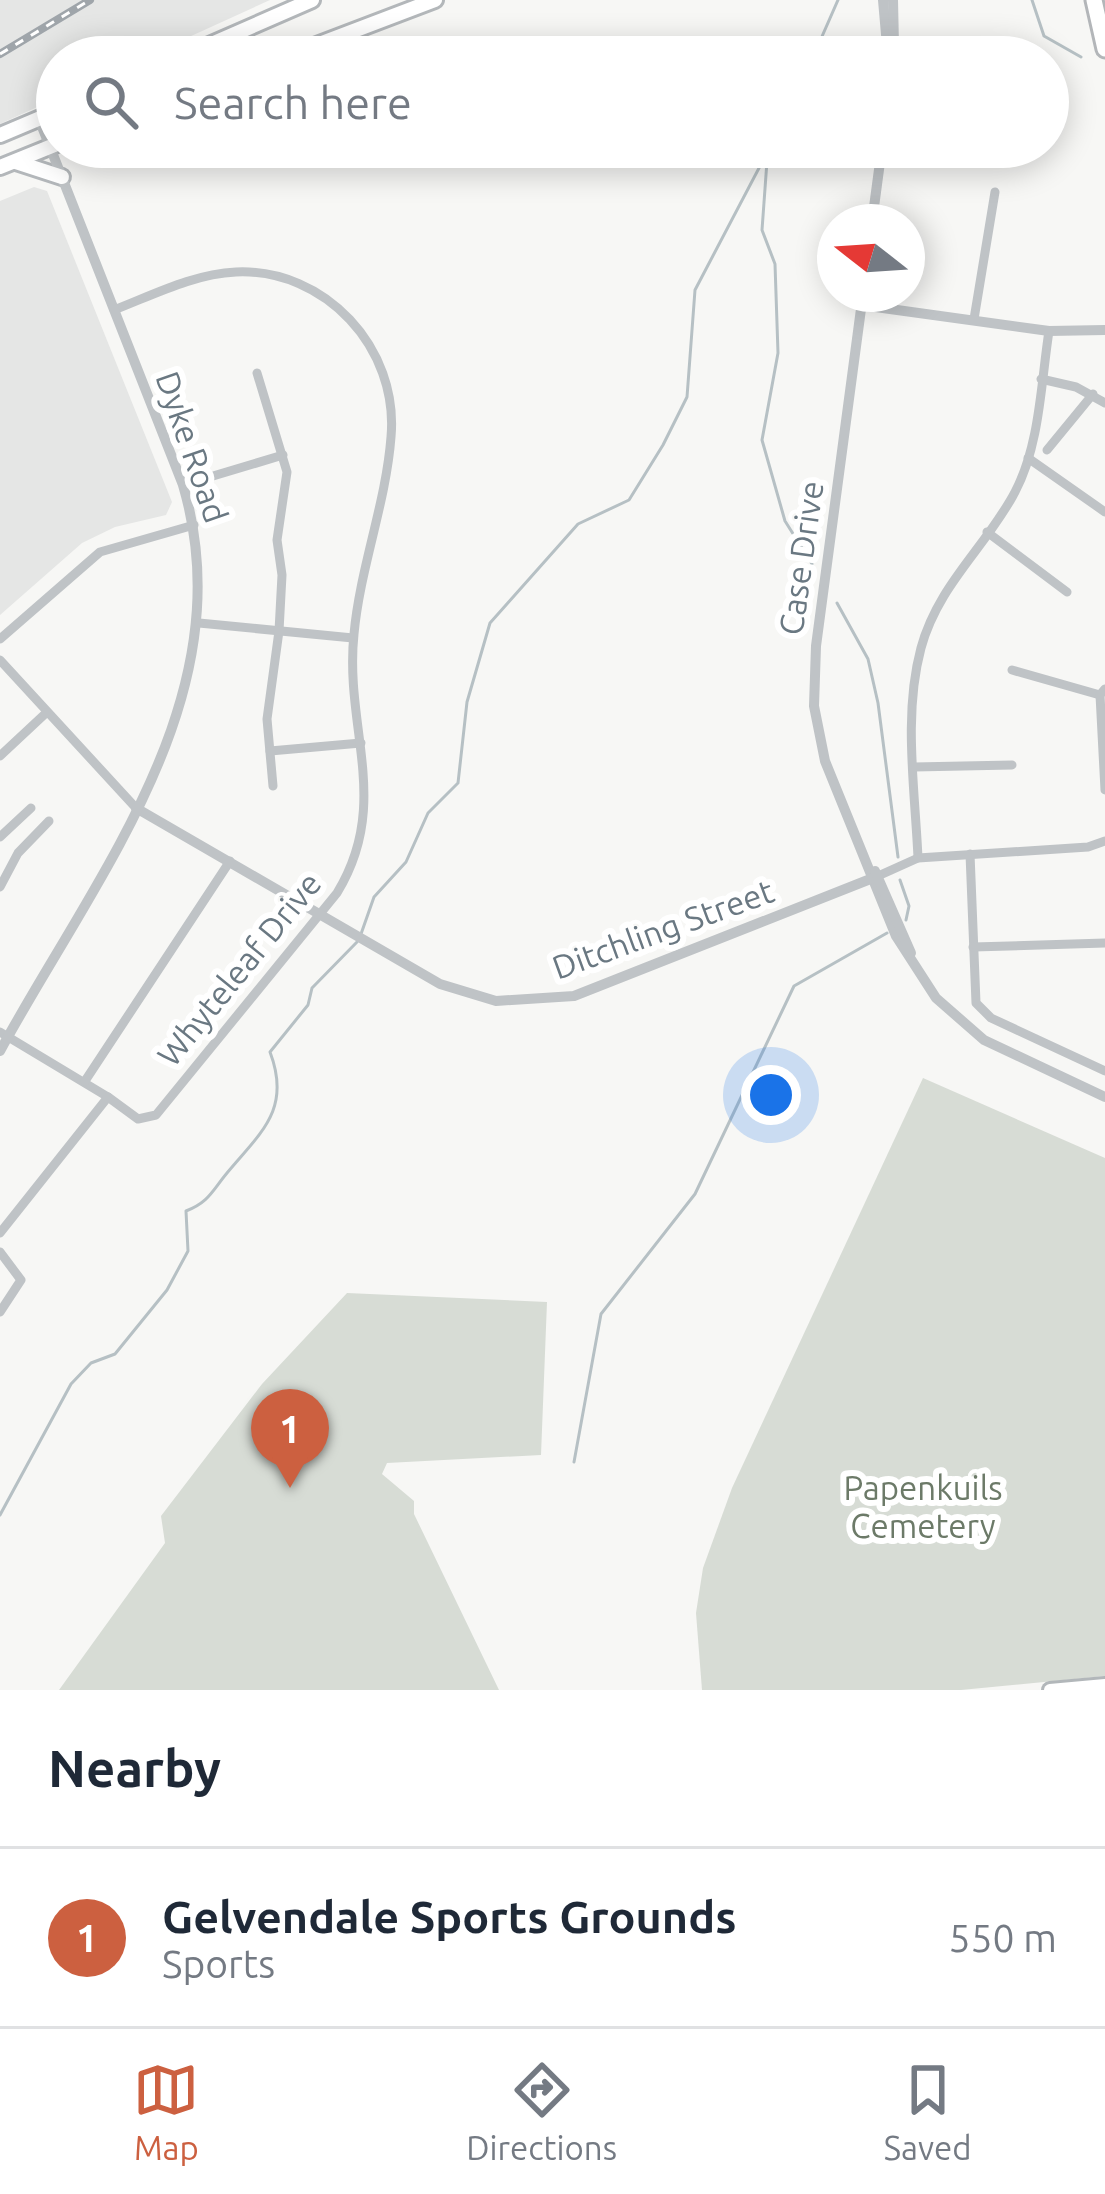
<!DOCTYPE html>
<style>
body{margin:0;font-family:Ubuntu,sans-serif;background:#f2f2f3;color:#1f2937}
.compass{position:absolute;left:817px;top:204px;width:108px;height:108px;border-radius:50%;background:#fff;box-shadow:0 6px 30px #0003;rotate:287deg}
.you{position:absolute;left:771px;top:1095px;width:42px;height:42px;margin:-30px;border:9px solid #fff;border-radius:50%;background:#1a73e8;box-shadow:0 0 0 18px #1a73e833}
.badge{display:grid;place-items:center;width:78px;height:78px;border-radius:50%;background:#cc6040;color:#fff;font-size:39px;font-weight:700}
.pin{position:absolute;translate:-50% -99px;filter:drop-shadow(0 3px 6px #0008)}
.pin::after{content:'';position:absolute;top:63px;width:42px;height:36px;background:inherit;clip-path:polygon(0 0,100% 0,50% 100%)}
.list{margin:0;padding:0;list-style:none}
h2{display:flex;justify-content:space-between;align-items:center;height:156px;margin:0;padding:0 48px;font-size:51px}
h2 small{font-size:39px;font-weight:400;color:#747a83}
.list li{display:grid;grid-template-columns:78px 1fr auto;gap:36px;align-items:center;box-sizing:border-box;height:180px;padding:0 48px;border-top:3px solid #e0e1e3}
.list b{display:block;font-size:45px;white-space:nowrap}
.list p{margin:0;font-size:39px;white-space:nowrap;color:#747a83}
.list em{font-size:39px;font-style:normal;color:#747a83}
.icon{flex:none;width:66px;height:66px;fill:none;stroke:currentColor;stroke-width:2;stroke-linecap:round;stroke-linejoin:round}
.map{position:relative;flex:none;width:1105px;height:1690px;overflow:hidden}
.search{position:absolute;background:#fff;box-shadow:0 6px 30px #0003;left:36px;right:36px;top:36px;height:132px;display:flex;align-items:center;gap:30px;box-sizing:border-box;padding:0 42px;border-radius:66px;color:#747a83;font-size:45px}
.sheet{height:336px;background:#fff}
nav{display:flex;justify-content:space-around;align-items:center;box-sizing:border-box;height:168px;border-top:3px solid #e0e1e3;background:#fff;font-size:33px;color:#747a83}
nav a{display:grid;justify-items:center;gap:6px}
nav .on{color:#cc6040}
.map>svg:first-child{display:block}
.built{fill:#e5e6e5}
.green{fill:#d7dcd5}
.lines{fill:none;stroke-linecap:round;stroke-linejoin:round}
.stream{stroke:#b6c0c4;stroke-width:3}
.secondary-casing{stroke:#b2b7ba;stroke-width:18}
.primary-casing{stroke:#b3b7ba;stroke-width:20}
.motorway-casing{stroke:#b3b6b9;stroke-width:21}
.minor{stroke:#bfc3c6;stroke-width:9}
.tertiary{stroke:#bfc3c6;stroke-width:10}
.secondary{stroke:#fff;stroke-width:12}
.primary{stroke:#fff;stroke-width:14}
.motorway{stroke:#fff;stroke-width:15}
.rail-casing{stroke:#9fa5aa;stroke-width:8}
.rail{stroke:#fff;stroke-width:3;stroke-dasharray:9;stroke-linecap:butt}
.labels{text-anchor:middle;stroke-width:12;stroke-linejoin:round;paint-order:stroke}
.street-label{font-size:33px;fill:#6a7882;stroke:#fff}
.park-label{font-size:33px;fill:#6c7a68;stroke:#fff}
</style>
<div class="map">
<svg width="1105" height="1690" viewBox="0 0 1105 1690">
<rect width="100%" height="100%" fill="#f7f7f5"/>
<g class="built">
<polygon points="0,0 270,0 145,57 57,57 57,98 0,124"/>
<polygon points="34,187 47,191 172,502 166,515 115,527 82,543 0,615 0,201"/>
</g>
<g class="green">
<polygon points="923,1078 1105,1158 1105,1676 961,1690 702,1690 696,1613 703,1568 732,1488"/>
<polygon points="347,1293 547,1302 541,1455 387,1463 382,1474 414,1501 414,1514 499,1690 59,1690 165,1543 161,1516 262,1384"/>
</g>
<g class="lines">
<g class="stream">
<polyline points="1032,0 1044,36 1081,57"/>
<polyline points="813,57 838,0"/>
<polyline points="767,161 762,230 775,264 778,353 762,440 785,521 812,564"/>
<polyline points="837,603 868,659 878,703 898,857"/>
<polyline points="900,880 909,906 906,920"/>
<polyline points="361,934 374,897 406,862 428,813 458,783 467,702 490,623 578,524 629,500 663,445 687,397 695,290 770,147"/>
<polyline points="574,1462 601,1314 695,1194 794,986 887,933"/>
<path d="M 0,1515 L 71,1384 L 91,1363 L 115,1354 L 167,1290 L 188,1251 L 186,1211 C 209,1202 212,1191 227,1173 C 260,1133 292,1110 270,1052 L 308,1005 L 312,988 L 357,942"/>
</g>
<defs>
<polyline id="secondary" points="1050,1690 1105,1685"/>
<g id="primary">
<polyline points="182,57 312,0"/>
<polyline points="285,57 435,0"/>
<polyline points="0,135 57,111"/>
<polyline points="16,162 62,177"/>
<polyline points="0,167 57,144"/>
</g>
<polyline id="motorway" points="1094,0 1105,49"/>
</defs>
<use href="#secondary" class="secondary-casing"/>
<use href="#primary" class="primary-casing"/>
<use href="#motorway" class="motorway-casing"/>
<g class="minor">
<polyline points="974,319 995,192"/>
<polyline points="257,373 287,472 277,540 282,575 279,631 267,719 273,786"/>
<polyline points="1041,379 1076,387 1105,403"/>
<polyline points="1047,450 1093,394"/>
<polyline points="1028,458 1105,512"/>
<polyline points="183,485 283,455"/>
<polyline points="987,532 1067,592"/>
<polyline points="199,623 353,638"/>
<polyline points="0,639 100,552 194,525"/>
<polyline points="0,660 136,808"/>
<polyline points="1012,670 1100,695"/>
<polyline points="1105,689 1100,695 1105,790"/>
<polyline points="270,751 361,743"/>
<polyline points="0,756 46,713"/>
<polyline points="914,767 1012,765"/>
<polyline points="0,837 31,808"/>
<polyline points="970,854 976,1003 991,1018 1105,1071"/>
<path d="M 918,858 C 915,789 903,715 921,648 C 938,585 986,547 1015,492 C 1040,445 1041,382 1049,331"/>
<polyline points="878,876 918,858 1088,847 1105,841"/>
<polyline points="0,887 18,853 49,821"/>
<polyline points="973,947 1105,943"/>
<polyline points="0,1032 108,1097"/>
<polyline points="85,1081 230,861"/>
<path d="M 0,1233 L 108,1097 L 138,1119 L 156,1115 L 337,893 C 392,803 344,728 354,634 C 360,568 386,503 391,437 C 399,348 325,268 236,272 C 193,274 153,295 114,310"/>
<polyline points="0,1252 21,1280 0,1312"/>
</g>
<g class="tertiary">
<polyline points="883,0 888,57"/>
<polyline points="893,0 894,45"/>
<polyline points="872,222 882,147"/>
<polyline points="863,294 816,646 814,706 825,761 896,936 936,998 984,1040 1105,1097"/>
<polyline points="861,305 1049,331 1105,330"/>
<polyline points="136,808 440,984 496,1001 574,996 878,876"/>
<polyline points="875,871 911,953"/>
<path d="M 0,1051 C 96,875 245,696 183,485 L 39,119"/>
</g>
<use href="#secondary" class="secondary"/>
<use href="#primary" class="primary"/>
<use href="#motorway" class="motorway"/>
<defs>
<polyline id="rail" points="0,54 90,0"/>
</defs>
<use href="#rail" class="rail-casing"/>
<use href="#rail" class="rail"/>
</g>
<g class="labels">
<g class="street-label">
<text transform="translate(192 447) rotate(71)" y="12">Dyke Road</text>
<text transform="translate(801 558) rotate(-82)" y="12">Case Drive</text>
<text transform="translate(663 929) rotate(-20)" y="12">Ditchling Street</text>
<text transform="translate(239 969) rotate(-51)" y="12">Whyteleaf Drive</text>
</g>
<g class="park-label">
<text x="923" y="1500">Papenkuils<tspan x="923" dy="38">Cemetery</tspan></text>
</g>
</g>
</svg>
<svg class="compass" viewBox="-18 -18 36 36"><path d="M0-13l5 13h-10z" fill="#e53935"/><path d="M0 13l5-13h-10z" fill="#747a83"/></svg>
<div class="you"></div>
<div class="pin badge" style="left:290px;top:1488px">1</div>
<div class="search"><svg class="icon" aria-label="search" viewBox="0 0 24 24"><circle cx="10" cy="10" r="6"/><path d="M15 15l6 6"/></svg>Search here</div>
</div>
<section class="sheet">
<h2>Nearby<small></small></h2>
<ul class="list">
<li><span class="badge">1</span><div><b>Gelvendale Sports Grounds</b><p>Sports</p></div><em>550 m</em></li>
</ul>
</section>
<nav>
<a class="on"><svg class="icon" aria-label="map" viewBox="0 0 24 24"><path d="M3 6l6-2 6 2 6-2v14l-6 2-6-2-6 2zM9 4v14M15 6v14"/></svg>Map</a>
<a><svg class="icon" aria-label="directions" viewBox="0 0 24 24"><path d="M12 3l9 9-9 9-9-9zM9 14v-3h6M13 9l2 2-2 2"/></svg>Directions</a>
<a><svg class="icon" aria-label="saved" viewBox="0 0 24 24"><path d="M7 4h10v16l-5-4-5 4z"/></svg>Saved</a>
</nav>
